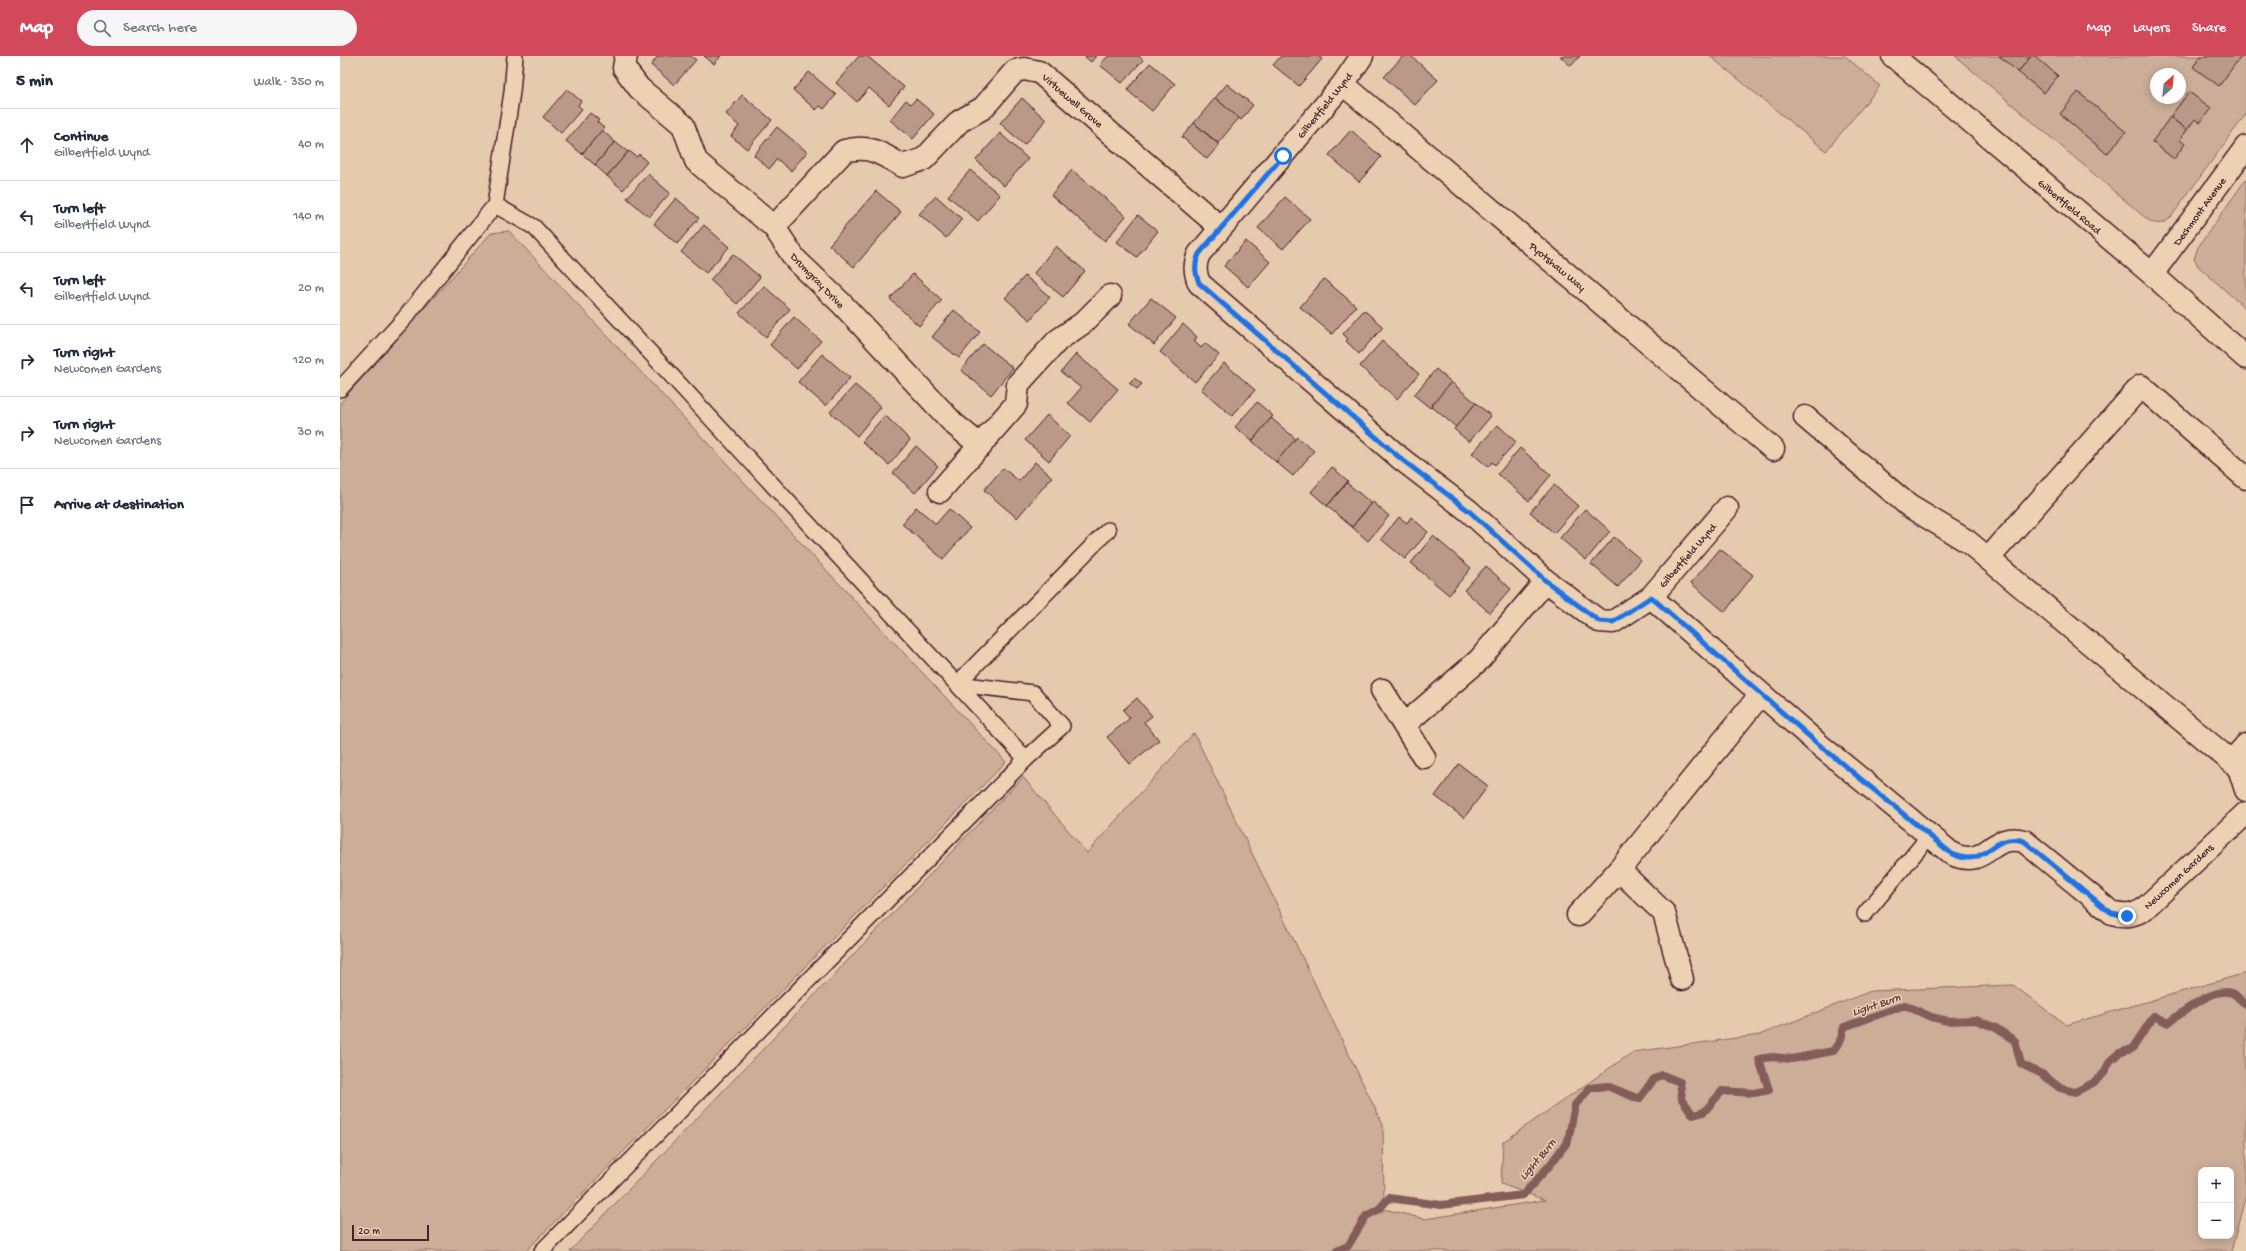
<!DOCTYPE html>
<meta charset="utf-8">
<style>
body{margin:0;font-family:"Gochi Hand",sans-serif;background:#f6f6f7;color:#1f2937}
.controls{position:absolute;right:12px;bottom:12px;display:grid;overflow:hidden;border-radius:8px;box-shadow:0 2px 10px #0003}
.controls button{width:36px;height:36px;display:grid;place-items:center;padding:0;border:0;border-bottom:1px solid #e0e1e3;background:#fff;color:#1f2937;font:20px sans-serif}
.compass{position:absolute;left:1810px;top:12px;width:36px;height:36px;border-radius:50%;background:#fff;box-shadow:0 2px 10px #0003;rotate:27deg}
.scale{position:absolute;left:12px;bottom:10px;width:77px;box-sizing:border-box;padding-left:4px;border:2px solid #4a1f2b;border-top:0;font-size:11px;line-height:14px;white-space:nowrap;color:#4a1f2b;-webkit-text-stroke:3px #ecd1b3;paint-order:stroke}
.stop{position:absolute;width:12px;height:12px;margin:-9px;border:3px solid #1a73e8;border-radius:50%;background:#fff}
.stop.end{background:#1a73e8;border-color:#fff;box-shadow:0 1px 4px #0008}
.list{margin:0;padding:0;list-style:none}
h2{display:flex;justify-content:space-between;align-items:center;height:52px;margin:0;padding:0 16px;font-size:17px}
h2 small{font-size:13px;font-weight:400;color:#747a83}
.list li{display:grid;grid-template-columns:26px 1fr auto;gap:12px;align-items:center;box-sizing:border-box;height:72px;padding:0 16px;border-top:1px solid #e0e1e3}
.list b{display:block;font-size:15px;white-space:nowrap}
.list p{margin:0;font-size:13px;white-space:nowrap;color:#747a83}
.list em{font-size:13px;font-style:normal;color:#747a83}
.icon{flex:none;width:22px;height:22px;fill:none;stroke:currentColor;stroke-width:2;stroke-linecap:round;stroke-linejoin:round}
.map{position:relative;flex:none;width:1906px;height:1195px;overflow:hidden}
header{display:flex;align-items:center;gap:24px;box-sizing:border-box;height:56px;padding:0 20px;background:#d1495b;color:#fff}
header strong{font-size:19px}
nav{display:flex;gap:22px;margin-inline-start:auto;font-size:14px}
.search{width:280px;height:36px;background:#f6f6f7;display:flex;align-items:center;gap:10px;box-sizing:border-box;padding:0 14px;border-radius:22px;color:#747a83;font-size:15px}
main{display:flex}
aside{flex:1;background:#fff}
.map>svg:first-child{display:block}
.green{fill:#ccad98;stroke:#8b6662;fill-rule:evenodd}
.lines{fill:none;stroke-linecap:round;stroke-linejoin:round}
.stream{stroke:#825d5a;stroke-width:8}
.building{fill:#ba9989;stroke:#4a1f2b}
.service-casing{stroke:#4a1f2b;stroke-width:18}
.minor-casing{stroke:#4a1f2b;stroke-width:25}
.service{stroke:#ecd1b3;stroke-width:15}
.minor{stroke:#ecd1b3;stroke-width:22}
.route{stroke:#1a73e8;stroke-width:5}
.labels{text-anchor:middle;stroke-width:3;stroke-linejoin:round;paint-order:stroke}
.street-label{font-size:11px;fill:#4a1f2b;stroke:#ecd1b3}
.water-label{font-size:12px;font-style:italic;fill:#61393f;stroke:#ecd1b3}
</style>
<header>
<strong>Map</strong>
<div class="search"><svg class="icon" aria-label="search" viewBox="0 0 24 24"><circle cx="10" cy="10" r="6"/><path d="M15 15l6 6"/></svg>Search here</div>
<nav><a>Map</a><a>Layers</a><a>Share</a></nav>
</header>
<main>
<aside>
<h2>5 min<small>Walk · 350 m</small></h2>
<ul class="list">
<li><svg class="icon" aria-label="ahead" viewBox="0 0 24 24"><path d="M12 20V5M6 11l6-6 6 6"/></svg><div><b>Continue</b><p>Gilbertfield Wynd</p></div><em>40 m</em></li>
<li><svg class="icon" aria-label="left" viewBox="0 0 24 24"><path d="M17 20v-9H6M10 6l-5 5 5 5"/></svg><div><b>Turn left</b><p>Gilbertfield Wynd</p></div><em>140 m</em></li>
<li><svg class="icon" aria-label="left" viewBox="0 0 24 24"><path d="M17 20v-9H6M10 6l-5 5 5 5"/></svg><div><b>Turn left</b><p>Gilbertfield Wynd</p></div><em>20 m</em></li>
<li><svg class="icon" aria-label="right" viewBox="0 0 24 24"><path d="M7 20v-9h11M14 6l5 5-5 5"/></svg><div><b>Turn right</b><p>Newcomen Gardens</p></div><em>120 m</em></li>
<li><svg class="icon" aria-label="right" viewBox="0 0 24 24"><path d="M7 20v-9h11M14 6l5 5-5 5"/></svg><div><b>Turn right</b><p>Newcomen Gardens</p></div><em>30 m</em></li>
<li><svg class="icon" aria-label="arrive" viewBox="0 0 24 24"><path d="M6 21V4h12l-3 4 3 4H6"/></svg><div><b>Arrive at destination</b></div></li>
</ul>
</aside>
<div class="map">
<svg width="1906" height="1195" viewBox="0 0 1906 1195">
<rect width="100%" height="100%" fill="#e6caae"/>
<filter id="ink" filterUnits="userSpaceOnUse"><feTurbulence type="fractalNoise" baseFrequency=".025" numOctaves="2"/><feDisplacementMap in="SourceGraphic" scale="8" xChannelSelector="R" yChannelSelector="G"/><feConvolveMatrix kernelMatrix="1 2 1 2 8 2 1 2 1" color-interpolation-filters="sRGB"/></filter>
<g filter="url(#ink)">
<g class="green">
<polygon points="1370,0 1505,0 1540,30 1486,95"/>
<path d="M 1615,0 L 1906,0 L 1906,58 L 1831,161 C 1825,168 1816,170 1808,164 ZM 1816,18 L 1840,18 L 1840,42 L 1816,42 Z"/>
<polygon points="1906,123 1906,253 1859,211 1854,203 1858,191"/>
<polygon points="169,175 666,706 186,1195 0,1195 0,347 151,177"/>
<path d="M 854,677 L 1043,1069 L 1044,1153 L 1085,1163 L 1205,1144 L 1161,1128 L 1163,1086 L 1293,996 L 1419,979 L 1531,935 L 1673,929 L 1726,969 L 1906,917 L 1906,1142 L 1892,1195 L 230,1195 L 683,721 L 747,797 ZM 1861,1114 L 1891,1114 L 1891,1180 L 1861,1180 Z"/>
</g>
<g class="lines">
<path class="stream" d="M 997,1195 L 1008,1190 L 1026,1160 L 1039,1153 L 1049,1142 L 1101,1149 L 1183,1139 L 1210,1109 L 1228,1085 L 1235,1049 L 1250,1032 L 1267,1030 L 1299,1043 L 1314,1023 L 1322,1019 L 1340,1026 L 1342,1043 L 1353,1059 L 1364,1056 L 1382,1035 L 1414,1037 L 1429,1034 L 1419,1003 L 1432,1001 L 1452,1003 L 1493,995 L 1501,983 L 1504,971 L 1565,949 L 1591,961 L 1608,965 L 1636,964 L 1656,972 L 1675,985 L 1681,1008 L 1702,1018 L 1720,1032 L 1735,1036 L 1753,1027 L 1764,1017 L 1770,1005 L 1779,997 L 1792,993 L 1814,960 L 1828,967 C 1843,956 1876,928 1894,938 C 1899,941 1901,946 1906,948"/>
</g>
<g class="building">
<polygon points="318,0 351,0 356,4 334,29 311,9"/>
<polygon points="364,0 381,0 374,8"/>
<polygon points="519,0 527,0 564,31 549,49 529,32 517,46 496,27"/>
<polygon points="744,0 756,0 751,6"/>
<polygon points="768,0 799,0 803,4 782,27 760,9"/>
<polygon points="941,0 978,0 982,3 959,30 933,9"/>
<polygon points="1063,0 1071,0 1098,24 1075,49 1044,21"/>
<polygon points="1220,0 1240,0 1231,10"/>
<polygon points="1659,0 1691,0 1678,16"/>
<polygon points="1691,0 1695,0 1718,20 1704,37 1678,16"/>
<polygon points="1861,0 1901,0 1879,30 1853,11"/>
<polygon points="810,7 835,28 812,55 787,34"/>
<polygon points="469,16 496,39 484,53 480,50 476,54 453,34"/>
<polygon points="887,28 913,49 901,64 875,42"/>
<polygon points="227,33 241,45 238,49 242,53 221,77 203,61"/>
<polygon points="1738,36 1786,76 1767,98 1720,58"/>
<polygon points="1849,36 1871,52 1860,67 1855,63 1847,74 1830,61"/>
<polygon points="402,39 432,64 407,93 391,80 399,70 386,58"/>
<polygon points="682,42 706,64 684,89 660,67"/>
<polygon points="875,42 899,62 878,87 854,67"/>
<polygon points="576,43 594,58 573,83 550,64 566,44 571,48"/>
<polygon points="250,57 259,64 257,66 264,72 242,98 226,85"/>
<polygon points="1830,61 1847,74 1840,84 1845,88 1834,103 1812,86"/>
<polygon points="854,67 879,89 867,103 842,81"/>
<polygon points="437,71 467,96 451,115 437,103 429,113 414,99"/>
<polygon points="262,74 275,86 255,109 242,98"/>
<polygon points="1011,74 1041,101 1019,126 989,99"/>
<polygon points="660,77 688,103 664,130 636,104"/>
<polygon points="275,86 288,96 267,120 255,109"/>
<polygon points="289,95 297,101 299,98 307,106 283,134 267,120"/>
<polygon points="630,114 660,139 638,165 608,140"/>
<polygon points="732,114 786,160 765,185 711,139"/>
<polygon points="308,118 330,137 309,161 287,142"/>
<polygon points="536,135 561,156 514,211 489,189"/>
<polygon points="596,140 622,163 606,182 579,158"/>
<polygon points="945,141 970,163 943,193 918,172"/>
<polygon points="336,142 359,162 337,188 314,168"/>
<polygon points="798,159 818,175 797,201 777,186"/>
<polygon points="364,169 389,191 366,217 341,196"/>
<polygon points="906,185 930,206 908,231 884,210"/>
<polygon points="716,190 745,215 723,241 694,217"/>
<polygon points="393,198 420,221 397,248 370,224"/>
<polygon points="573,218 602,244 579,270 550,243"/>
<polygon points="685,220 710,241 690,264 665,242"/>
<polygon points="984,223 1016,250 992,278 960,251"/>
<polygon points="424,230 450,253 426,281 399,257"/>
<polygon points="811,242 836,262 814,289 789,268"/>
<polygon points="614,254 640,276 619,302 592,281"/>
<polygon points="1024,254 1043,271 1019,298 1006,285 1008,283 1003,278"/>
<polygon points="454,261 481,285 457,313 430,289"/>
<polygon points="843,268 857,281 854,285 861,292 865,287 879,299 855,326 820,296"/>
<polygon points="1042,285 1079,318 1057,343 1020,310"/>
<polygon points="643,288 673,312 651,339 621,314"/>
<polygon points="482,298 510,322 486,350 458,326"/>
<polygon points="736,298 778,333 750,366 728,347 741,332 721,316"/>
<polygon points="884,307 915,334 892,360 861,333"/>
<polygon points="1096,313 1111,326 1090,352 1074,339"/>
<polygon points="794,322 802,328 797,333 789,327"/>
<polygon points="1111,326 1136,347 1116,371 1091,350"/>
<polygon points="515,329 541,351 517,380 490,356"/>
<polygon points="917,346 933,360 912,385 895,371"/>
<polygon points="1136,347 1151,360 1129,386 1114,373"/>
<polygon points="545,359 570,384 549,409 522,386"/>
<polygon points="707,359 730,380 709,405 685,384"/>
<polygon points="931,362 956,383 936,406 912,385"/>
<polygon points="1158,369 1176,386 1155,409 1152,406 1148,411 1132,397"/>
<polygon points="957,381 974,395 953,420 936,406"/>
<polygon points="576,390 598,410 575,437 553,417"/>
<polygon points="1180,392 1211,419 1189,445 1158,418"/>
<polygon points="695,406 712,421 677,462 644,434 663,412 679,425"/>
<polygon points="992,411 1008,425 987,450 971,436"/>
<polygon points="1007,427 1031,447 1012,471 987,450"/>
<polygon points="1214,429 1238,450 1214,477 1190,456"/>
<polygon points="1033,446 1049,460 1028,485 1012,471"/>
<polygon points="576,451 596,468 609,453 630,472 603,503 562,468"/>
<polygon points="1245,453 1270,475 1246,504 1220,482"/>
<polygon points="1059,461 1067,467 1071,461 1088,476 1065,503 1041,483"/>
<polygon points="1093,480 1131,512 1109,539 1071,507"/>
<polygon points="1274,481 1301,504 1278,531 1251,508"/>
<polygon points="1380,493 1413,519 1385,556 1351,527"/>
<polygon points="1146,510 1171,533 1150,557 1124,534"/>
<polygon points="797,642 812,660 804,666 819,684 790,708 767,681 790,662 783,654"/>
<polygon points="1119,708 1148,730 1124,762 1095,740"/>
</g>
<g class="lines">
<defs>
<g id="service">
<polyline points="155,149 194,171 686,703 202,1195"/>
<polyline points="0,333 64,263 155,149 172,36 175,0"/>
<polyline points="686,703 722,670 693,637 617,628 768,474"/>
<polyline points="1525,858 1590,779"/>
</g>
<g id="minor">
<polyline points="286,0 284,12 299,32 343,69 356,105 434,171 455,203 502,248 614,368 641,390"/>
<path d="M 1022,0 L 1003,28 L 859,198 C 854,209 855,216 859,227 L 1060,402 L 1129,455 L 1206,525 L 1259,565 L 1273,566 L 1311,541 L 1387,452"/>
<polyline points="1553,0 1812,218 1906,302"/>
<polyline points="1003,28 1433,393"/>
<path d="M 434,171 L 504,95 C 530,88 541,98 563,110 L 584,103 L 620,65 L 643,52 L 675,15 L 684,13 L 699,16 L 880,171"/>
<polyline points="1812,218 1906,91"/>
<polyline points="1465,361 1569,450 1627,485 1899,712 1906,713"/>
<polyline points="600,435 676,348 678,328 718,284 743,267 770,240"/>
<polyline points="1648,503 1801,330 1906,422"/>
<path d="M 1311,541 L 1477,687 L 1612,798 C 1648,814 1649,776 1684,785 L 1772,857 C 1785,861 1793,860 1804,853 L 1906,757"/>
<polyline points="1042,634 1084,701"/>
<polyline points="1064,669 1139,604 1206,525"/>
<polyline points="1892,705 1906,689"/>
<polyline points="1899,712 1906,734"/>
<polyline points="1279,814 1324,857 1342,923"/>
<polyline points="1238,859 1279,814 1421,638"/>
</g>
</defs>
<use href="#service" class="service-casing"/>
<use href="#minor" class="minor-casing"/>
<use href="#service" class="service"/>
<use href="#minor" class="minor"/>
</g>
</g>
<g class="lines" filter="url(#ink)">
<path class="route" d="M 943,100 L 859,198 C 854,209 855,216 859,227 L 1060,402 L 1129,455 L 1206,525 L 1259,565 L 1273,566 L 1311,541 L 1477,687 L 1612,798 C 1648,814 1649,776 1684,785 L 1766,853 L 1772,857 L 1787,860"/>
</g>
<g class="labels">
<g class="street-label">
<text transform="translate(733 44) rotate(41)" y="4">Virtuewell Grove</text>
<text transform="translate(984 49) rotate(-51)" y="4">Gilbertfield Wynd</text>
<text transform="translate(1730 150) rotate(40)" y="4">Gilbertfield Road</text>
<text transform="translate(1859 155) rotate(-54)" y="4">Dechmont Avenue</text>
<text transform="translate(1218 210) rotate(40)" y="4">Pyotshaw Way</text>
<text transform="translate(478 224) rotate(46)" y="4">Drumgray Drive</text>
<text transform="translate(1347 499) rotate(-49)" y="4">Gilbertfield Wynd</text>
<text transform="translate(1838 820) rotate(-43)" y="4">Newcomen Gardens</text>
</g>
<g class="water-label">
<text transform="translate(1536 948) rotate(-18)" y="4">Light Burn</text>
<text transform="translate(1197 1103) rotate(-50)" y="4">Light Burn</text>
</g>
</g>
</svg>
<div class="controls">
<button>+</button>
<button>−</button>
</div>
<svg class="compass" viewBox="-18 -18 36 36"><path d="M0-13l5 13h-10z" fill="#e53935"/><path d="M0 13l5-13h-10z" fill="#747a83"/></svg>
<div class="scale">20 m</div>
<div class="stop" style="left:943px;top:100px"></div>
<div class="stop end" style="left:1787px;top:860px"></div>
</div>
</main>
